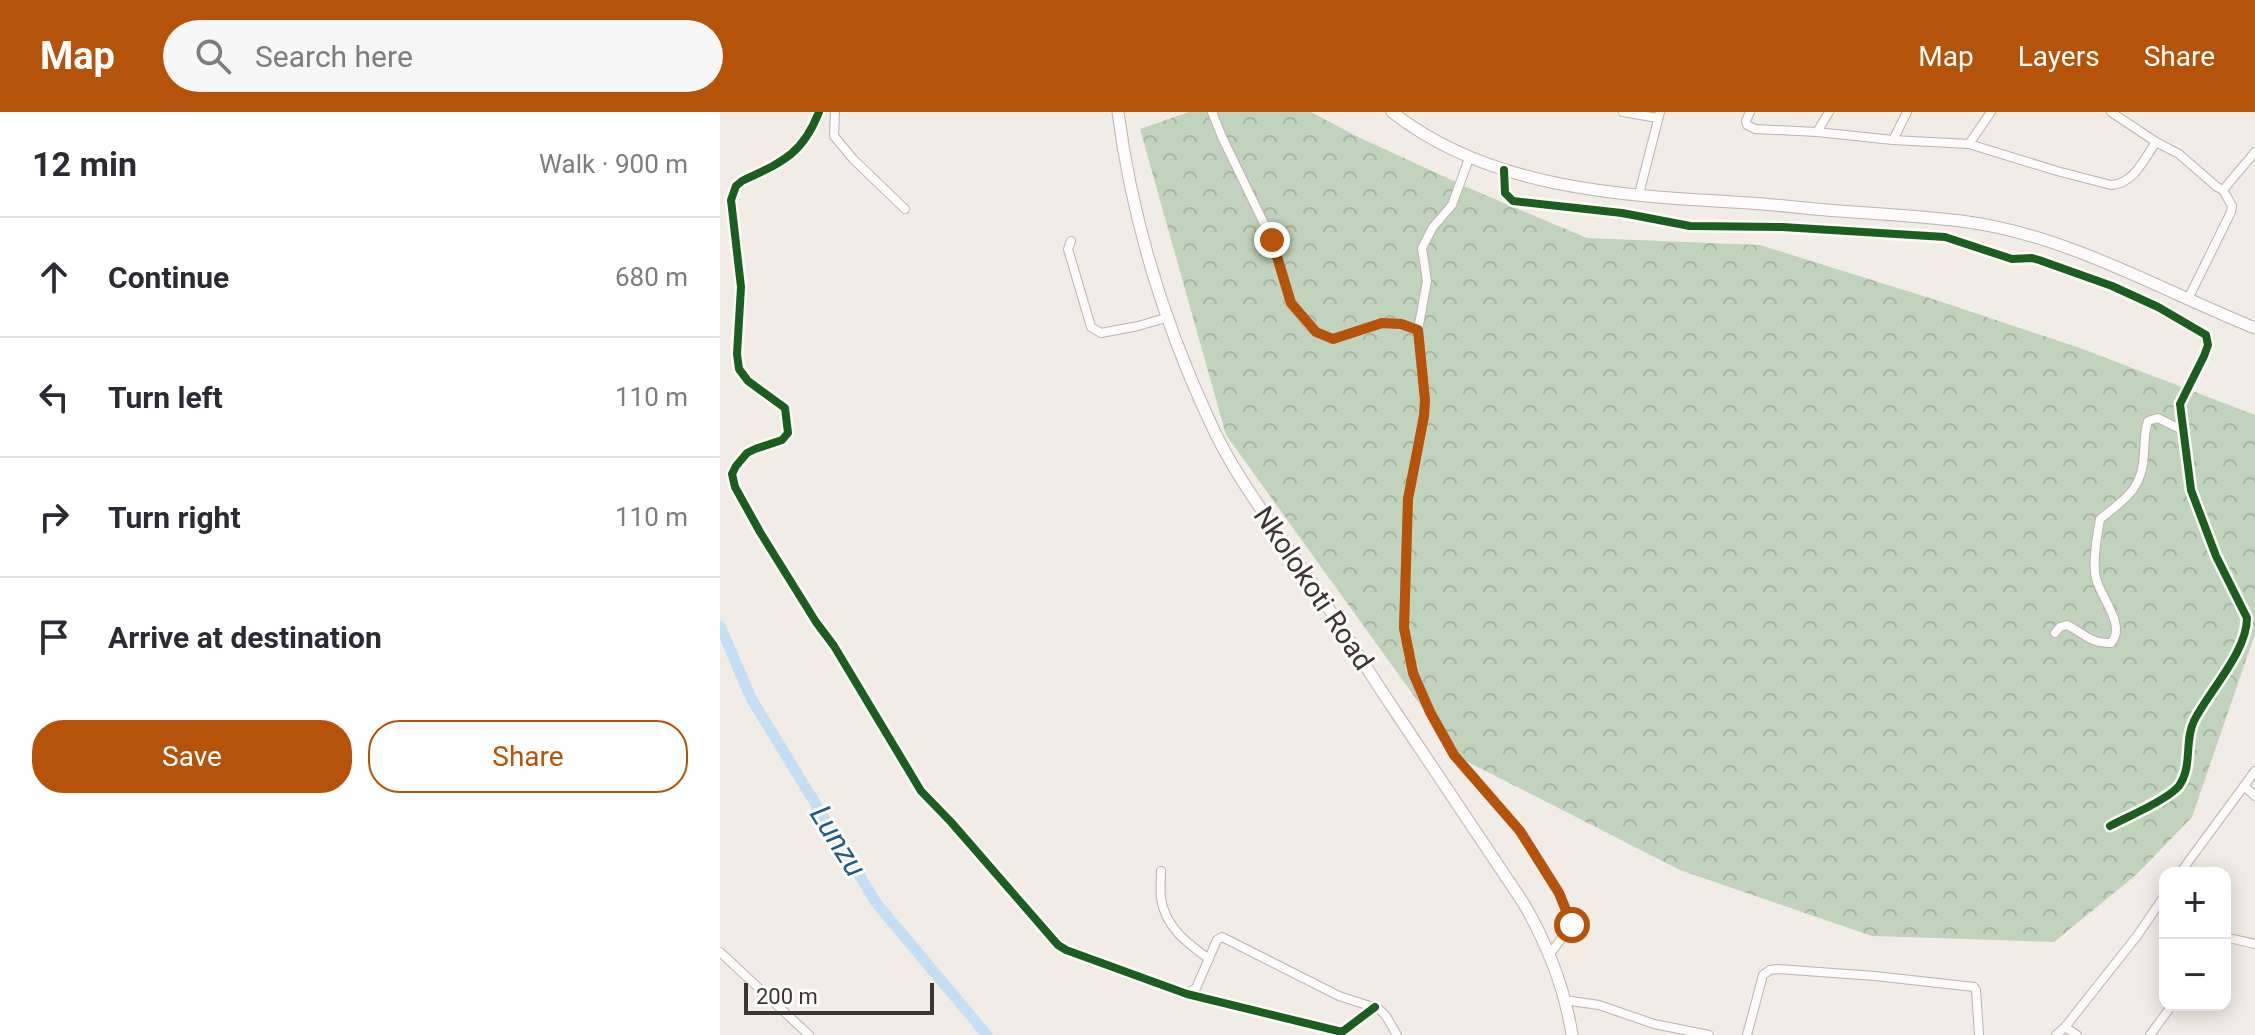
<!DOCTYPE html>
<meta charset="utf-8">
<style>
body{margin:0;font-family:Roboto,sans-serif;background:#f7f7f7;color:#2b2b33}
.controls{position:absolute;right:24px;bottom:24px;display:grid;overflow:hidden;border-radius:16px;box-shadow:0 4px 20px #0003}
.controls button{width:72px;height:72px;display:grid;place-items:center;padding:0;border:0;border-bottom:2px solid #e1e1e2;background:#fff;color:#2b2b33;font:40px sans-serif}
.scale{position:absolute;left:24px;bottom:20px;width:190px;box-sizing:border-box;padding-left:8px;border:4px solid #3b3632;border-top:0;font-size:22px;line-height:28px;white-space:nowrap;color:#3b3632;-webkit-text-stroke:6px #fefcf9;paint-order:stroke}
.stop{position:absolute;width:24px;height:24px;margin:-18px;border:6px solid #b45309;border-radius:50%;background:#fff}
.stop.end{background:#b45309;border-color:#fff;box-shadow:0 2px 8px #0008}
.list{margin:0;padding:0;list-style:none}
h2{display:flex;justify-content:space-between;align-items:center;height:104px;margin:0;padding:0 32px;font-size:34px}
h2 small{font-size:26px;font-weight:400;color:#7c7c81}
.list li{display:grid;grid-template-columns:52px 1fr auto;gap:24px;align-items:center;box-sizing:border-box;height:120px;padding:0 32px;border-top:2px solid #e1e1e2}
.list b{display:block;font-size:30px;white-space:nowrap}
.list em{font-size:26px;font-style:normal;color:#7c7c81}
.actions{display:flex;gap:16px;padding:24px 32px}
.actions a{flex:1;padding:18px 0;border:2px solid #b45309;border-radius:32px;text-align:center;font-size:28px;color:#b45309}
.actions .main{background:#b45309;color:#fff}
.icon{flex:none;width:44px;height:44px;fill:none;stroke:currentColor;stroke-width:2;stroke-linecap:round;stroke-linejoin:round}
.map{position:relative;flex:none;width:1535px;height:923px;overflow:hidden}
header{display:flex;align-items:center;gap:48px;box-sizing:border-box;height:112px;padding:0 40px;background:#b45309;color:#fff}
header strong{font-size:38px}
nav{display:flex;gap:44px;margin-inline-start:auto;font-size:28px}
.search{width:560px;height:72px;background:#f7f7f7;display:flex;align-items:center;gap:20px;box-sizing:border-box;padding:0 28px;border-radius:44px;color:#7c7c81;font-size:30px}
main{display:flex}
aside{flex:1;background:#fff}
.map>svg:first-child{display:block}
.forest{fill:url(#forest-crowns)}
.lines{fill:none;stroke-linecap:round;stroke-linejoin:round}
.river{stroke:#c4dff4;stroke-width:11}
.minor-casing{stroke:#b9b4b0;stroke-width:10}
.major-casing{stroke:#b9b4b0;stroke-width:13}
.minor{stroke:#fdfcfb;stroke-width:8}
.major{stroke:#fdfcfb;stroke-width:11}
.cycleway-casing{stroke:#fefcf9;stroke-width:13}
.cycleway{stroke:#1b5e20;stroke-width:8}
.route{stroke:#b45309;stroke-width:10}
.labels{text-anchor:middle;stroke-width:6;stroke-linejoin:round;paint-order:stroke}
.street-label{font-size:28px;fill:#3b3632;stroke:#fefcf9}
.water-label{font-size:30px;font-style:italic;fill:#1e5d87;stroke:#fefcf9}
</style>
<header>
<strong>Map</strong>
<div class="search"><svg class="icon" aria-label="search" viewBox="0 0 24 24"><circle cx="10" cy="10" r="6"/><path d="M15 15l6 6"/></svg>Search here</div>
<nav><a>Map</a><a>Layers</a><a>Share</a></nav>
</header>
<main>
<aside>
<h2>12 min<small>Walk · 900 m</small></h2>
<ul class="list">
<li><svg class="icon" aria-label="ahead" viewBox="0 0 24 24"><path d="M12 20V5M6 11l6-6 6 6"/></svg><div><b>Continue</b></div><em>680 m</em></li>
<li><svg class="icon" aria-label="left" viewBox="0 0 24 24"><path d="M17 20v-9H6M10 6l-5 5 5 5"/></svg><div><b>Turn left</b></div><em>110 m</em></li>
<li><svg class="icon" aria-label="right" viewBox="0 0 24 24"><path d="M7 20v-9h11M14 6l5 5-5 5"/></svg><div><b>Turn right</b></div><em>110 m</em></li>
<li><svg class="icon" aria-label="arrive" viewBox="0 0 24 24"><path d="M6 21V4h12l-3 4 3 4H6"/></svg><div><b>Arrive at destination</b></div></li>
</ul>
<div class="actions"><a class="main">Save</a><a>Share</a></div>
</aside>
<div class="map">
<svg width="1535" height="923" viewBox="0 0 1535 923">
<defs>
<pattern id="forest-crowns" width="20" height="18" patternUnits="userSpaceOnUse" patternTransform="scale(2)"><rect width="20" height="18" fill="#c1d2bd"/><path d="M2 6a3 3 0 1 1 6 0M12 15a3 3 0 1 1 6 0" fill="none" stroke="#a7b5a3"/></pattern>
</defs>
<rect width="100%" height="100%" fill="#f2ece6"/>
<polygon class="forest" points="469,0 591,0 636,24 751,77 867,126 1040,133 1219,189 1360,236 1535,303 1535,522 1472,705 1417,762 1334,830 1152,824 960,758 738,645 506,323 420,17"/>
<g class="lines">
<polyline class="river" points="0,514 32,588 157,792 267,923"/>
<defs>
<g id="minor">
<path d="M 99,0 C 82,43 62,50 22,69 L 16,74 L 11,88 L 21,175 L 17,242 L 19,257 L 28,269 L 65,296 L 68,321 L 62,328 L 35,337 L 27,341 L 16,354 L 12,362 L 15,375 L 40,420 L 96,510 L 114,534 L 201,679 L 231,710 L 338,833 L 346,838 L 467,882 L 622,920 L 655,895"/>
<polyline points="115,0 114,24 133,47 185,97"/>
<polyline points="492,0 502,25 552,128 571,191 589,214 596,220 613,227 662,211 681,212 698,218 705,288 704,304 688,387 684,516 693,561 710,600 734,643 800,719 839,781 852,813 829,843"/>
<polyline points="903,0 938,6"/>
<path d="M 1030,0 L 1026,9 L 1027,13 L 1035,17 L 1097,20 L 1173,28 L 1249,32 L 1337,59 L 1391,73 C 1414,72 1424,47 1436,30"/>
<polyline points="1391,0 1436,30 1459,42 1497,75 1503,78"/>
<polyline points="1097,20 1109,0"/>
<polyline points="1173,28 1187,0"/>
<polyline points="1249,32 1271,0"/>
<path d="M 784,58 L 785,81 L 793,89 L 902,101 L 970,114 L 1062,115 L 1225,125 L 1292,147 L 1312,146 L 1319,148 L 1392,174 L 1438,195 L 1486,223 L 1488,233 L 1484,244 L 1460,292 L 1471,378 L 1496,444 L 1527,506 C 1527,540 1489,579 1474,609 C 1464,629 1473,654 1459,674 C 1447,688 1407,705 1390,714"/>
<polyline points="919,82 940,0"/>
<polyline points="351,129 348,137 371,215 381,221 418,214 449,205"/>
<polyline points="1468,187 1511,100 1512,94 1503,78 1535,40"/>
<polyline points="698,218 707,169 702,136 713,115 732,93 750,44"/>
<path d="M 1335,521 L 1340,515 L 1347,513 C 1365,522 1369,531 1391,531 C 1407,513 1380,485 1376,466 C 1372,451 1377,423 1380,407 C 1405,387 1423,377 1424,341 C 1425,329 1424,321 1428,309 L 1438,306 L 1464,319"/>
<polyline points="1524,674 1535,684"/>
<path d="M 441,759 C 441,767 440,777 441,786 C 445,815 467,831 489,847"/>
<polyline points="1460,761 1535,659"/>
<polyline points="1505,829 1509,826 1535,832"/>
<polyline points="0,840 89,923"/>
<polyline points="468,881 476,876 497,828 502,825 619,884 659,897 666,904 677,923"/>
<polyline points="844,888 879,893 934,912 989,923"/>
<polyline points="1345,915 1357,923"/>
<polyline points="1027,923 1043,863 1050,858 1057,857 1155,864 1254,875 1256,878 1259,923"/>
<polyline points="1336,923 1345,915 1417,824 1445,783"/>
<polyline points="1430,923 1452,893"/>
</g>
<g id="major">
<path d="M 398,0 C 412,107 445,214 491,312 C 516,367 554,414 588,465 C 617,508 644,553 673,596 C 717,662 761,727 804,792 C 827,832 845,877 852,923"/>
<path d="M 672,0 C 772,79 908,84 1030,91 C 1060,93 1090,97 1120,99 C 1160,102 1201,104 1241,109 C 1346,122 1438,177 1535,216"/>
</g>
</defs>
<use href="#minor" class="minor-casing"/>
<use href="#major" class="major-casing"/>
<use href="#minor" class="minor"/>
<use href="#major" class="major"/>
<defs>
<g id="cycleway">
<path d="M 99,0 C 82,43 62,50 22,69 L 16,74 L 11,88 L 21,175 L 17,242 L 19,257 L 28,269 L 65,296 L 68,321 L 62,328 L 35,337 L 27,341 L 16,354 L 12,362 L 15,375 L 40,420 L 96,510 L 114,534 L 201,679 L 231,710 L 338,833 L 346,838 L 467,882 L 622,920 L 655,895"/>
<path d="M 784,58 L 785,81 L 793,89 L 902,101 L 970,114 L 1062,115 L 1225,125 L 1292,147 L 1312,146 L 1319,148 L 1392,174 L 1438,195 L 1486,223 L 1488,233 L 1484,244 L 1460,292 L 1471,378 L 1496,444 L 1527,506 C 1527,540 1489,579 1474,609 C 1464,629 1473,654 1459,674 C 1447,688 1407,705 1390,714"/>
</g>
</defs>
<use href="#cycleway" class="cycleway-casing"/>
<use href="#cycleway" class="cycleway"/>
</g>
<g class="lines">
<polyline class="route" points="552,128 571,191 596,220 613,227 662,211 681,212 698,218 705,288 704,304 688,387 684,516 693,561 710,600 734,643 800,719 839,781 852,813"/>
</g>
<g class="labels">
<g class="street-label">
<text transform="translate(594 476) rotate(56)" y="10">Nkolokoti Road</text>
</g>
<g class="water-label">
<text transform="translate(118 729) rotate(58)" y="10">Lunzu</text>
</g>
</g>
</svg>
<div class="controls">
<button>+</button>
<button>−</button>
</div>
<div class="scale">200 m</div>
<div class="stop" style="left:852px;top:813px"></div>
<div class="stop end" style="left:552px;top:128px"></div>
</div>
</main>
